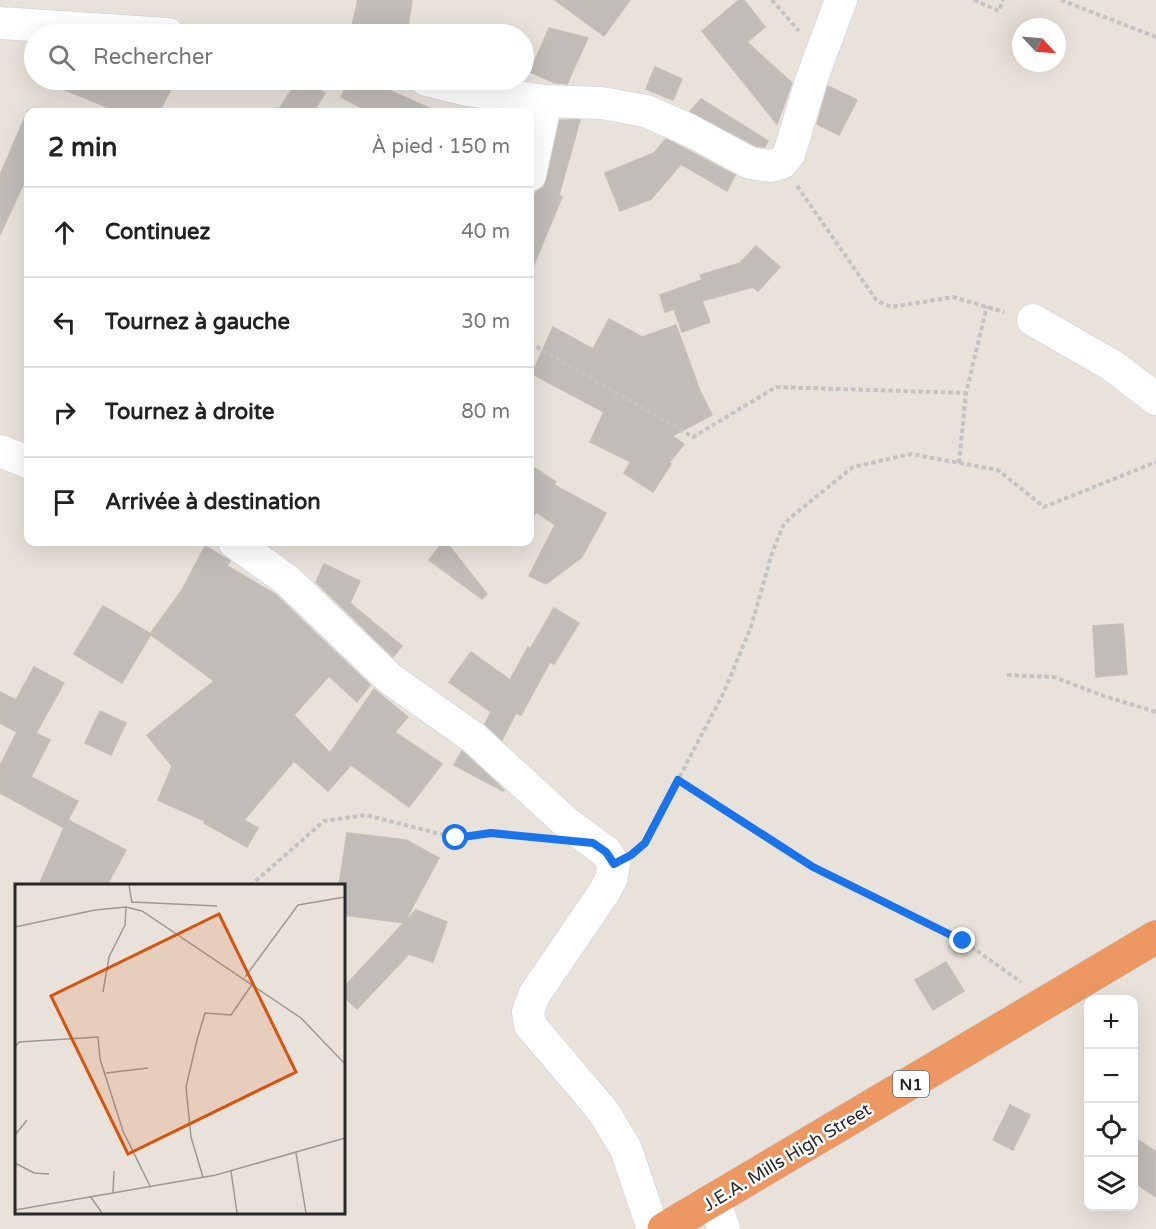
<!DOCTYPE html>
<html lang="fr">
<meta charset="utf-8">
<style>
body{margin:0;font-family:"Varela Round",sans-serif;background:#f6f6f6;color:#222}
.controls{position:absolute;right:18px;bottom:18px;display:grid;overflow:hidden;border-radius:12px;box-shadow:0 6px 24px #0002}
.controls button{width:54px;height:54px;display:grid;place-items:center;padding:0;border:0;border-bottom:2px solid #e0e0e0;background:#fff;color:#222;font:30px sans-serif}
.compass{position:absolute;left:1012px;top:18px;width:54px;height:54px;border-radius:50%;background:#fff;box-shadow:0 6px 24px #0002;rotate:116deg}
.stop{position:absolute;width:18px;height:18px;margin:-14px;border:4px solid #1a73e8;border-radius:50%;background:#fff}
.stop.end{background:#1a73e8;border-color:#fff;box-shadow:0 2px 6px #0008}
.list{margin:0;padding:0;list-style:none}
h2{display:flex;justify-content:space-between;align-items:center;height:78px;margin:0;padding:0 24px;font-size:26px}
h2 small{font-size:20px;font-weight:400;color:#767676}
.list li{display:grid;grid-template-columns:39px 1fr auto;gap:18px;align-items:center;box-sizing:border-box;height:90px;padding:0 24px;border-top:2px solid #e0e0e0}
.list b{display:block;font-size:22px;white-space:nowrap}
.list em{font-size:20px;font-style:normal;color:#767676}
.icon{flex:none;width:33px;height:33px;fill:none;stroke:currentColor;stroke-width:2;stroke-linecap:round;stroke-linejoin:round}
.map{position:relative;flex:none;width:1156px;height:1229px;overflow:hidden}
.search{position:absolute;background:#fff;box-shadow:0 6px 24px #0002;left:24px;top:24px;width:510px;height:66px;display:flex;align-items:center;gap:15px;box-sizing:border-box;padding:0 21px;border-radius:33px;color:#767676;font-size:22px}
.panel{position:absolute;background:#fff;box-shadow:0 6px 24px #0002;left:24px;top:108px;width:510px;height:438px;border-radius:12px}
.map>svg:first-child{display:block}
.building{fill:#c1bcb8;stroke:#c4beb5;stroke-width:1.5}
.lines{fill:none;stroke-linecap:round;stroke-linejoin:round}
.minor-casing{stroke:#cacdd9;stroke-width:33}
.highway-casing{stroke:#c3c3c3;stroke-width:34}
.path{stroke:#c3c3c3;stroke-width:4;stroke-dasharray:4.5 3;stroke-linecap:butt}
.minor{stroke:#fff;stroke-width:32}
.highway{stroke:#ed9863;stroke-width:33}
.route{stroke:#1a73e8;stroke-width:8}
.labels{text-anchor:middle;stroke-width:5;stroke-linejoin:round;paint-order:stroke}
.shield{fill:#fff;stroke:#686868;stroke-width:1.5}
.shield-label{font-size:16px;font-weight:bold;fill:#282828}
.street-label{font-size:18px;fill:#282828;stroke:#fff}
.inset-road{fill:none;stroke:#9c9893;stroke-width:1.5}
.view{fill:#d5540f;fill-opacity:0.15;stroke:#d5540f;stroke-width:3}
.inset-edge{fill:none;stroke:#282828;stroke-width:3}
</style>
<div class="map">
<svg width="1156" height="1229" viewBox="0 0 1156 1229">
<rect width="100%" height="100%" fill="#e9e2db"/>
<g class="building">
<polygon points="358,0 412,0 407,34 350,34"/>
<polygon points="555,0 630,0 604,36"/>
<polygon points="739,0 744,0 765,27 747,42 792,83 777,124 702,31"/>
<polygon points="549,28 588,38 567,84 555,83 530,72"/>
<polygon points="655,67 682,79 673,100 646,89"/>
<polygon points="41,80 176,80 159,112 119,112"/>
<polygon points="298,80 302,80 325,93 313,112 277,112"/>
<polygon points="350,80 366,80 438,112 370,112 341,97"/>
<polygon points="828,86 857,100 839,135 817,124"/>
<polygon points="701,99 768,141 765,147 756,146 690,111"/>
<polygon points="28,110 28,174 0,235 0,175"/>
<polygon points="560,120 580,120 559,195 562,197 530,274 530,207 536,192 544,187 547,179"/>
<polygon points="666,139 735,175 727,191 681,164 651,199 620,211 605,173 654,153"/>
<polygon points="756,246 780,267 758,291 753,287 702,301 710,322 682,332 674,309 665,312 660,295 702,280 700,275 740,263"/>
<polygon points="609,319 642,337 676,325 700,391 712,415 672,436 684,444 669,463 671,464 653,492 624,473 631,462 590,442 604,412 532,374 553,327 593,349"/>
<polygon points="530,465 556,482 554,485 606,513 582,557 546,584 529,576 555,525 536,512 530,523"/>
<polygon points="443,542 446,542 487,594 482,599 429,560"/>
<polygon points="205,546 230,561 227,566 275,594 370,685 357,702 329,676 294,715 330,753 374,689 408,717 395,732 442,764 409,807 351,765 328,791 294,761 244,820 258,828 247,847 204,823 205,821 158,800 172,766 147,735 214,681 150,634 182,590"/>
<polygon points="324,564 360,581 350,603 402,646 393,657 316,582"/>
<polygon points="103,606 151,634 122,683 74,654"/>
<polygon points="554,608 579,623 554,664 550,662 521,715 516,713 502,740 485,724 491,712 449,682 471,652 510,680 528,647 530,649"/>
<polygon points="1123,624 1127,674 1096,677 1093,626"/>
<polygon points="34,667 64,683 36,733 50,740 31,777 78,801 68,820 126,850 107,885 39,885 65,825 64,828 0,793 0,766 17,732 0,723 0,692 16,700"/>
<polygon points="100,711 126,723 111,755 85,743"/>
<polygon points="462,751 504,790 503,791 454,765"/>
<polygon points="347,833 406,840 439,858 404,923 344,915 344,885 339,885"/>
<polygon points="416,910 447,922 433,962 409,954 357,1009 344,997 344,987"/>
<polygon points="946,962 964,991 933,1010 915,980"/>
<polygon points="1010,1105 1030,1115 1013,1150 993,1140"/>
<polygon points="1134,1137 1156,1152 1156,1197 1134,1182"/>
</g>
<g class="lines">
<defs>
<g id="minor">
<polyline points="0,23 168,34"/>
<polyline points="426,80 467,90 546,101 602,103 646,111 689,130 750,163 770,166 782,163 789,154 812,78 841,0"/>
<polyline points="530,175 546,101"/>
<polyline points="1033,320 1113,366 1156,399"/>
<polyline points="0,451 28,462"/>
<polyline points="234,542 287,580 389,678 474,738 568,824 606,852 614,864 611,879 605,891 534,995 528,1012 530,1025 603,1111 626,1149 653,1229"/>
<polyline points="714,1201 724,1229"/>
</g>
<polyline id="highway" points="664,1229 1156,937"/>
</defs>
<use href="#minor" class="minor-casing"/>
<use href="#highway" class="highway-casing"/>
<g class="path">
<polyline points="772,0 799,31"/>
<polyline points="974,0 999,11 1003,0"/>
<polyline points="1061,0 1156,37"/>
<polyline points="797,186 877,301 892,307 953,297 1004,312"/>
<polyline points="530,343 693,437 776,387 966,393"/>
<polyline points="959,463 966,393 987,306"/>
<polyline points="1007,675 1054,677 1104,696 1156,712"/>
<polyline points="678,780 813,867 963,941 1021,982"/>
<polyline points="639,848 645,843 724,692 751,627 772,553 783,526 790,518 853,467 911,454 998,470 1044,507 1156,462"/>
<polyline points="250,886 324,821 366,815 456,838 491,833 536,837"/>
</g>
<use href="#minor" class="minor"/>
<use href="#highway" class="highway"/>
</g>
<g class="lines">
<polyline class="route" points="456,838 491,833 593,843 606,852 614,864 631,855 645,843 678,780 813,867 963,941"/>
</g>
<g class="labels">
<rect class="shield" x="893" y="1071" width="36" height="26" rx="4.5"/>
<g class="shield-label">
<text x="911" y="1090">N1</text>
</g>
<g class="street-label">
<text transform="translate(787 1157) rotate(-31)" y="6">J.E.A. Mills High Street</text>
</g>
</g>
<g transform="translate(15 884)">
<rect width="330" height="330" fill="#e9e2db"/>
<path class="inset-road" d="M 114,1 L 117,19M 117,18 L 202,22M 0,43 L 80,26 L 111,23 L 127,27 L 286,134 L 330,180M 230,93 L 283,21 L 330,13M 88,108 L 94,73 L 110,41 L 111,23M 0,163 L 4,158 L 83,153 L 85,175 L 108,247 L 135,302M 91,189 L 133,184M 0,251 L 12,236M 281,269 L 291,329M 0,279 L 19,289 L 34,290M 216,287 L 222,329M 188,293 L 176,253 L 171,203 L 182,156 L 190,129 L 216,131 L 238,99M 98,309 L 99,287M 75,312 L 87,329M 0,326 L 201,291 L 330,254"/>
<path class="view" d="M 204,30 L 281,188 L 113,270 L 36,112 Z"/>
<rect width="330" height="330" class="inset-edge"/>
</g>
</svg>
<div class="controls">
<button>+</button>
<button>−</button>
<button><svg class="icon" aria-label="locate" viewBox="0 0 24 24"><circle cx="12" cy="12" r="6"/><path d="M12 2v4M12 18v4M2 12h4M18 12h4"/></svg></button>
<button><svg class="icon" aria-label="layers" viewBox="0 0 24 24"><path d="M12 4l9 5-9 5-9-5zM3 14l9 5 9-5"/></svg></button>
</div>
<svg class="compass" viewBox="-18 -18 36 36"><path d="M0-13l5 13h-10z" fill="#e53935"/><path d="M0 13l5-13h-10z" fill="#767676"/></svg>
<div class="stop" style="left:456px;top:838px"></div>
<div class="stop end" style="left:963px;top:941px"></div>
<div class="search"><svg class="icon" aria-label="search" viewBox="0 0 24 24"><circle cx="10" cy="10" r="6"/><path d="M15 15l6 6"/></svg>Rechercher</div>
<section class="panel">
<h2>2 min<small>À pied · 150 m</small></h2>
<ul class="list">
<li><svg class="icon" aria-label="ahead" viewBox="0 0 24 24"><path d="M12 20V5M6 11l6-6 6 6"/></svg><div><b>Continuez</b></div><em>40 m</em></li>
<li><svg class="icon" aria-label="left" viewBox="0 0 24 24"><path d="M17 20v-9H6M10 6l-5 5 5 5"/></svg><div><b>Tournez à gauche</b></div><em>30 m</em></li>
<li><svg class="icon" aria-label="right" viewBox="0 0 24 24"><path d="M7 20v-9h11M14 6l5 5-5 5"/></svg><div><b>Tournez à droite</b></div><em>80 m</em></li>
<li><svg class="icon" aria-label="arrive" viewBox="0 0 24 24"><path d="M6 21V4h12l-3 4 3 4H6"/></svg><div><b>Arrivée à destination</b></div></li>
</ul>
</section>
</div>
